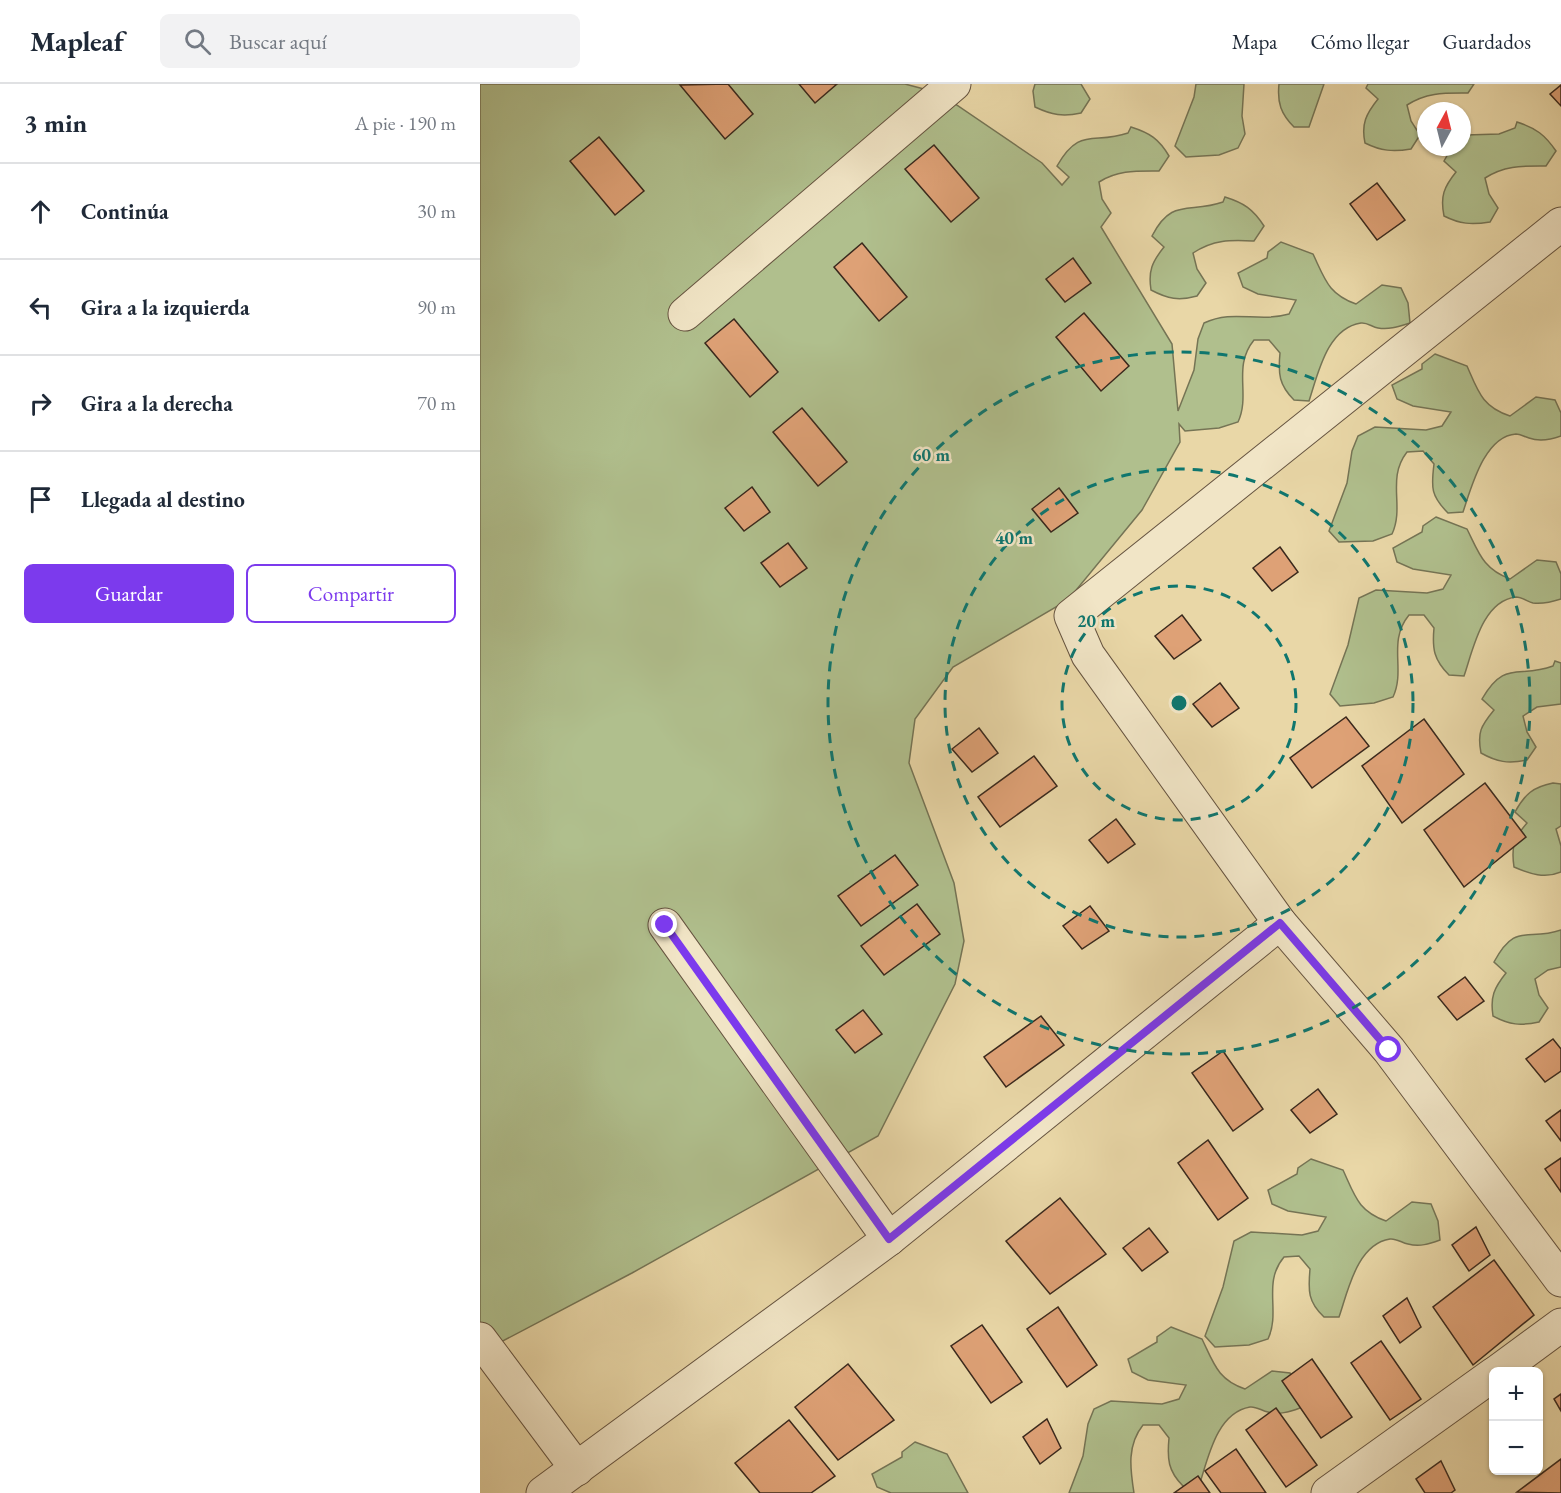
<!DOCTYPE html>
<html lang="es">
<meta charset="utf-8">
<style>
body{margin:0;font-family:"EB Garamond",serif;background:#f2f2f3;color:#1f2937}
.controls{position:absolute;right:18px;bottom:18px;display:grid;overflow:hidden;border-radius:9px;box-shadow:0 2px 4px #0004}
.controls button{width:54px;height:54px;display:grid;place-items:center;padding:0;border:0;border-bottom:2px solid #e0e1e3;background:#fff;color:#1f2937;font:30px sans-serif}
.compass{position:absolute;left:937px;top:18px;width:54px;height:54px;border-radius:50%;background:#fff;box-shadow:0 2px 4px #0004;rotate:7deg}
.stop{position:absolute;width:18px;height:18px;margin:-14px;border:4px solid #7c3aed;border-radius:50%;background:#fff}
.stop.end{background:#7c3aed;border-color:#fff;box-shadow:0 2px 6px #0008}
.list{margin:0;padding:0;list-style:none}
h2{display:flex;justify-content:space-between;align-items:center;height:78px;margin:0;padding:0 24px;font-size:26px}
h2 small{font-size:20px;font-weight:400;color:#747a83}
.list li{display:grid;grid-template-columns:39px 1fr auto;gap:18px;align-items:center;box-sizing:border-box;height:96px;padding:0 24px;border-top:2px solid #e0e1e3}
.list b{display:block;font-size:22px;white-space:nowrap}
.list em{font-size:20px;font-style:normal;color:#747a83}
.actions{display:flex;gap:12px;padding:18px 24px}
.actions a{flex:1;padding:14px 0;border:2px solid #7c3aed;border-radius:9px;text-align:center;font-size:21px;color:#7c3aed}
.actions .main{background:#7c3aed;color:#fff}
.icon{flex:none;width:33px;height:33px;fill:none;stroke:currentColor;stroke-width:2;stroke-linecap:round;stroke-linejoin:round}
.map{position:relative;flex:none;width:1081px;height:1409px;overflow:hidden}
header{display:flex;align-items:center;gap:36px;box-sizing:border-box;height:84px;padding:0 30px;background:#fff;border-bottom:2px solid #e0e1e3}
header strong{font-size:28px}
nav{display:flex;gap:33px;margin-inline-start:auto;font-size:21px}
.search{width:420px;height:54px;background:#f2f2f3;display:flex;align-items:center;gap:15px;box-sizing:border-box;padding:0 21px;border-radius:9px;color:#747a83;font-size:22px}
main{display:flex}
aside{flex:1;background:#fff}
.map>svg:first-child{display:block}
.green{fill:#b0bf8d;stroke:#757455;stroke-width:1.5}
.building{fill:#dea176;stroke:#3a291d;stroke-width:1.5}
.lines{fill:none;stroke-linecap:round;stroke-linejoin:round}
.street-casing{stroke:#665440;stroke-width:35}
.street{stroke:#f1e5c6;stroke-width:33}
.route{stroke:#7c3aed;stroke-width:8}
.ring{fill:none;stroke:#0f766e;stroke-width:3;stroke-dasharray:10 8}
.centre{fill:#0f766e;stroke:#f1e5c6;stroke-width:3}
.ring-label{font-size:18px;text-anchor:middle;font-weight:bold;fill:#0f766e;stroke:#f1e5c6;stroke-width:5;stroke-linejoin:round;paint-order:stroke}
</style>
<header>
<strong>Mapleaf</strong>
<div class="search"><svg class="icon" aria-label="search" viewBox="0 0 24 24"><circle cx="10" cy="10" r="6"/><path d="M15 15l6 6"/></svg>Buscar aquí</div>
<nav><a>Mapa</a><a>Cómo llegar</a><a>Guardados</a></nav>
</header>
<main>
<aside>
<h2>3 min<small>A pie · 190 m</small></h2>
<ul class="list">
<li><svg class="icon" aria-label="ahead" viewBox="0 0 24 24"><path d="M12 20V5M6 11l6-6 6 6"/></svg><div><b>Continúa</b></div><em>30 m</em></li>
<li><svg class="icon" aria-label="left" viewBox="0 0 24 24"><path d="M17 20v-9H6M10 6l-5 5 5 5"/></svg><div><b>Gira a la izquierda</b></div><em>90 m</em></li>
<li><svg class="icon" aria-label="right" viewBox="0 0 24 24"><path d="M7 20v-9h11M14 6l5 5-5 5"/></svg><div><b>Gira a la derecha</b></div><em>70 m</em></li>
<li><svg class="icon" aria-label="arrive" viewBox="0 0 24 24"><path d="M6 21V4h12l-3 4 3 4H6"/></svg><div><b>Llegada al destino</b></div></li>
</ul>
<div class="actions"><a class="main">Guardar</a><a>Compartir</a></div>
</aside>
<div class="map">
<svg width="1081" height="1409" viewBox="0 0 1081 1409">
<rect width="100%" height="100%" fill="#e9d7a7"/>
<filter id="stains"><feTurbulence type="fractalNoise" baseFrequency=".00333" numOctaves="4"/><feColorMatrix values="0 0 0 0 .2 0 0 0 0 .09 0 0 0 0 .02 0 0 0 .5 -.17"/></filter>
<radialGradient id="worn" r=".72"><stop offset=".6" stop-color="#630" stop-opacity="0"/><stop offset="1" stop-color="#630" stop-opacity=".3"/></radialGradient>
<g class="green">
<path d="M 0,0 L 425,0 L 459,9 L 562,79 L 582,101 L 589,93 L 577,82 C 600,42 613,61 648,49 L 651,43 C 670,49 679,55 689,72 L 679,87 C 656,87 638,86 619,98 L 622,115 L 631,129 L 621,143 L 692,260 L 698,327 L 714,286 L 718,255 L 724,239 C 754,225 777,239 809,230 L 816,216 L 778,210 L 763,203 L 758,189 L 787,174 L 788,168 L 801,158 L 833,170 C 845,195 848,210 876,220 L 902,201 L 921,204 L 928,219 L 930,239 C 920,242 910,246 898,244 C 892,243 887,238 881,239 C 847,244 838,290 829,317 L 814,316 C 799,301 798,290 800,269 L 789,256 L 774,256 C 752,283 771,310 758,338 L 739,344 L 705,347 L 699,340 L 700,358 L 662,426 L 588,516 L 473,583 L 435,635 L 429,679 L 474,799 L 484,857 L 475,900 L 398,1052 L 152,1189 L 0,1269 Z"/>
<path d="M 555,0 L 601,0 L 610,15 L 601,29 C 583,33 572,31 555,23 L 553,7 Z"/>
<polygon points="716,0 764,0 762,32 765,50 758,64 739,71 706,73 695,62 714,13"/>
<path d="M 799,0 L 844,0 L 829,43 L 814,43 C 801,30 797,19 799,0 Z"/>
<path d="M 888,0 L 994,0 L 988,9 C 965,9 947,8 927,21 L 931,37 L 940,51 L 931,65 C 913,68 901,67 885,59 C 881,40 886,30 898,15 L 886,4 Z"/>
<path d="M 1037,38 C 1056,44 1065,51 1076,67 L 1066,82 C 1043,82 1025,81 1005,94 L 1009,110 L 1018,124 L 1010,138 C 991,141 980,140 964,132 C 960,112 964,103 976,88 L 964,77 L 972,63 L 982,63 L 982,54 L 986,51 L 1019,50 L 1035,44 Z"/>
<path d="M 745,113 C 764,119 773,125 784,142 L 774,157 C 751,156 734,155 713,169 L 717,185 L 726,199 L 717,212 C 699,217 688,215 671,206 C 668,187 672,178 684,163 L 672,152 C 692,113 709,130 743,118 Z"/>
<path d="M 955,270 L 987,282 C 998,307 1002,323 1030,332 L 1056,313 L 1075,316 L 1081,329 L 1081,352 C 1070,356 1060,358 1049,354 C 1045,353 1040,350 1036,350 C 1004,352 991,405 983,428 L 968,429 C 951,412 951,404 954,380 L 943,367 L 927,368 C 906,395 925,422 912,450 L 893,457 L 859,458 L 849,447 L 867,399 L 872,367 L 878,352 L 895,343 L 946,346 L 962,342 L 971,328 L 933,322 L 917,315 L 912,301 L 942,285 L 942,280 Z"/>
<path d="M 956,433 L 987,445 C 999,469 1003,485 1030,495 L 1057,476 L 1076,478 L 1081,490 L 1081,515 C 1072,518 1063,520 1053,519 C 1048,518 1042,513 1036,513 C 1002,517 993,566 984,592 L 969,591 C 954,576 952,565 954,544 L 944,531 L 929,531 C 907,558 926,585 913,613 L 894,619 L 860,622 L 850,610 L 868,561 L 879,514 L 896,506 L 947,509 L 963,505 L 971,491 L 933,485 L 917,478 L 913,464 L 942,448 L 943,442 Z"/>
<path d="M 1075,577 L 1081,579 L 1081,620 L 1057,623 L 1043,632 L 1047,648 L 1056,663 L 1047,676 C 1028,680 1017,678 1001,669 C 997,648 1001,642 1014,626 L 1002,615 C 1025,575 1038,595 1073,582 Z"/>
<path d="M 1073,699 L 1081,700 L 1081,742 L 1076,745 L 1081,762 L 1081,788 C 1065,795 1050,790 1034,783 C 1031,763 1034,754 1047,739 L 1035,728 C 1045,710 1053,703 1073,699 Z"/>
<path d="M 1081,846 L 1081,883 L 1068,886 L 1055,895 L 1059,911 L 1068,924 L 1059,938 C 1040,942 1030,941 1013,932 C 1010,913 1014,904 1026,889 L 1014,878 C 1036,837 1047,858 1081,846 Z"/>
<path d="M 831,1075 L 863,1086 C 875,1112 878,1127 906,1137 L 932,1118 L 951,1120 L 958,1137 L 960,1156 C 949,1160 940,1163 928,1160 C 922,1159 916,1154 910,1155 C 877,1160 868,1207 859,1233 L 844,1233 C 828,1218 828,1207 830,1185 L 819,1172 L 804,1173 C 782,1199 801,1227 788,1255 L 769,1261 L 735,1263 L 725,1252 L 743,1203 L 754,1157 L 771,1148 L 822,1151 L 838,1147 L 846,1133 L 808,1127 L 792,1120 L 788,1106 L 817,1090 L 818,1084 Z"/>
<path d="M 691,1243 L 722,1255 C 734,1280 738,1296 765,1305 L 792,1287 L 810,1289 L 818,1305 L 820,1324 C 809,1328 799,1331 788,1328 C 782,1327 776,1322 770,1323 C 736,1329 728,1375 719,1402 L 703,1402 C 688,1387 687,1375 689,1354 L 679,1341 L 663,1341 C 647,1361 650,1384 654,1409 L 589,1409 L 603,1372 L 608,1340 L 614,1325 L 631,1317 L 682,1320 L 699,1315 L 706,1301 L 668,1296 L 652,1288 L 648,1275 L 677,1258 L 677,1253 Z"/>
<polygon points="435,1358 467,1370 488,1409 411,1409 397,1403 392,1390 422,1373 422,1368"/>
</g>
<g class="building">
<polygon points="248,0 273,30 245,55 200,1"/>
<polygon points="319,0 357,0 335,19"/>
<polygon points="1081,1 1081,22 1070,10"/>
<polygon points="119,53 164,107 135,131 90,77"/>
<polygon points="454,61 499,114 471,138 425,85"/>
<polygon points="897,99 925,136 897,156 870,120"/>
<polygon points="382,159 427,213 399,237 354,183"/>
<polygon points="593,174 611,199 585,218 566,195"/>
<polygon points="604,229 649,282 621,307 576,253"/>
<polygon points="254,235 298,288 270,313 225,259"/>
<polygon points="322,324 367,378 338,402 293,348"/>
<polygon points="272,403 290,428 264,447 245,424"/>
<polygon points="579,404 598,429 571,448 552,425"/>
<polygon points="308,459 327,484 300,503 281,479"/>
<polygon points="800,463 818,488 792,507 773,484"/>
<polygon points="702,531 721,556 694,575 675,552"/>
<polygon points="740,599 759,624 732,643 713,620"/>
<polygon points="866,633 889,662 832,704 810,674"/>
<polygon points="944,635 984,690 922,739 882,682"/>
<polygon points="499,644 518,669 492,688 472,665"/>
<polygon points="554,672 577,702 520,743 498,713"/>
<polygon points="1005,699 1046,753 984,803 944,746"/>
<polygon points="636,735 655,760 628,779 609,756"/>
<polygon points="415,771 438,801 381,842 358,812"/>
<polygon points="437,820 460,850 404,891 381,862"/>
<polygon points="610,822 629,847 602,865 583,842"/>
<polygon points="985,893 1004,917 977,936 958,913"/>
<polygon points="383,926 402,950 375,969 356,946"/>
<polygon points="561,932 584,961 526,1003 504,973"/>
<polygon points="1073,955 1081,965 1081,987 1065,998 1046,975"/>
<polygon points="743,967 783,1025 753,1047 712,989"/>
<polygon points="838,1005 857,1030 830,1049 811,1026"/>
<polygon points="1081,1026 1081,1057 1066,1037"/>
<polygon points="728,1056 768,1114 738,1136 698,1079"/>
<polygon points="1081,1074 1081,1108 1065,1085"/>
<polygon points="580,1114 626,1170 570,1210 526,1157"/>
<polygon points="996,1143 1010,1171 989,1187 972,1161"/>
<polygon points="669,1144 688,1168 662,1187 643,1164"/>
<polygon points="1014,1176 1054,1231 993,1281 953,1223"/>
<polygon points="927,1214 941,1243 920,1259 903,1232"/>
<polygon points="578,1223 617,1281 587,1303 547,1245"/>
<polygon points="502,1241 542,1298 511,1319 471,1262"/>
<polygon points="901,1257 941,1315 910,1336 871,1279"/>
<polygon points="832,1275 872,1333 841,1354 802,1297"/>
<polygon points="368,1280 414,1336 358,1376 315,1323"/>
<polygon points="1081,1310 1081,1327 1074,1315"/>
<polygon points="796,1324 837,1381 806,1403 766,1346"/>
<polygon points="567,1335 581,1364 560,1380 543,1353"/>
<polygon points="309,1336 355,1392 331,1409 280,1409 255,1379"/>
<polygon points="756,1365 786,1409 741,1409 725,1387"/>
<polygon points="1081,1375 1081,1409 1037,1408"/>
<polygon points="961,1377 975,1406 971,1409 945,1409 936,1395"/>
<polygon points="718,1392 730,1409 694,1409"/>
</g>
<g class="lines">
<defs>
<g id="street">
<polyline points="1081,140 591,532 608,571 800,839 909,966 1081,1196"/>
<polyline points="205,230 474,0"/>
<polyline points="185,841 409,1155"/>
<polyline points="0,1255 97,1385"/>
<polyline points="1017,1288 1081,1241"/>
<polyline points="63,1409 409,1155 800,839"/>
<polyline points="848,1409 1014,1290"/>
</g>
</defs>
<use href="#street" class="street-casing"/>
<use href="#street" class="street"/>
</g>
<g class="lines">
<polyline class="route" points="185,841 409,1155 800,839 909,966"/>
</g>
<g class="ring">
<circle cx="699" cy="619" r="117"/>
<circle cx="699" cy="619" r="234"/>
<circle cx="699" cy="619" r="351"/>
</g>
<circle cx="699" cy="619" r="9" class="centre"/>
<g class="ring-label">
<text x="451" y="377">60 m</text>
<text x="534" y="460">40 m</text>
<text x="616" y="543">20 m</text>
</g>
<rect width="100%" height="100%" filter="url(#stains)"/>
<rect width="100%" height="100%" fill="url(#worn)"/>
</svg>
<div class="controls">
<button>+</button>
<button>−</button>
</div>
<svg class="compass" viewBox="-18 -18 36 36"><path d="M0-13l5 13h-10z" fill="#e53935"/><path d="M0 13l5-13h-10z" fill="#747a83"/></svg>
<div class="stop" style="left:909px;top:966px"></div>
<div class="stop end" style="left:185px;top:841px"></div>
</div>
</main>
